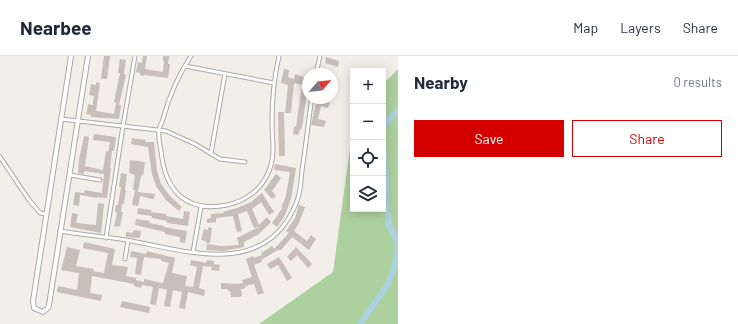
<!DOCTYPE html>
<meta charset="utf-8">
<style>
body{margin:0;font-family:Barlow,sans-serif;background:#f6f6f7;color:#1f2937}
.controls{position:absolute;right:12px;top:12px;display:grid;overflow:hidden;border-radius:0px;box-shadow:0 2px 10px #0003}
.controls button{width:36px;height:36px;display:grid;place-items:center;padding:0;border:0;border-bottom:1px solid #e0e1e3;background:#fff;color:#1f2937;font:20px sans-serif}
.compass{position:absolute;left:302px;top:12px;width:36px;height:36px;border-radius:50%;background:#fff;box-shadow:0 2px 10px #0003;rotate:62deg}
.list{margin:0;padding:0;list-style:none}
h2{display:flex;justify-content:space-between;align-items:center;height:52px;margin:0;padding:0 16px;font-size:17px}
h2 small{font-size:13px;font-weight:400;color:#747a83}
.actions{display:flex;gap:8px;padding:12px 16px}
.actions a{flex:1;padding:9px 0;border:1px solid #d40000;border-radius:0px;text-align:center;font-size:14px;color:#d40000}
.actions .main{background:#d40000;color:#fff}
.icon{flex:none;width:22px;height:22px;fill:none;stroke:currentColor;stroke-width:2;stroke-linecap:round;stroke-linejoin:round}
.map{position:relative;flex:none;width:398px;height:268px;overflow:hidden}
header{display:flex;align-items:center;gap:24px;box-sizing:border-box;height:56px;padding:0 20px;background:#fff;border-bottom:1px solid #e0e1e3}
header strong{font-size:19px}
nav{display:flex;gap:22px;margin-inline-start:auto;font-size:14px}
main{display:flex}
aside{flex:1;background:#fff}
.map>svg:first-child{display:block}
.forest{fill:#add19e}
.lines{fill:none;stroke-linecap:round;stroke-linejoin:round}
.river{stroke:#aad3df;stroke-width:6}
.building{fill:#c7bfb8}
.minor-casing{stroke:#a9a9a9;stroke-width:5}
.tertiary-casing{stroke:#a9a9a9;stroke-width:6}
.minor{stroke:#fff;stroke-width:3}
.tertiary{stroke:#fff;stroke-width:4}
</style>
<header>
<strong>Nearbee</strong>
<nav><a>Map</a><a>Layers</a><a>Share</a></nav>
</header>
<main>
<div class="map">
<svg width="398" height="268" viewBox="0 0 398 268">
<rect width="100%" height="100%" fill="#f2efe9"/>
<polygon class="forest" points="398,13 398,268 259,268 333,216 353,70 353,153 383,153 383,28"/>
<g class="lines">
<g class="river">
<polyline points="383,70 398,54"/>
<polyline points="360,268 388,228 397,203 398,186 389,169 386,142 386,120 383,85"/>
</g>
</g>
<g class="building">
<polygon points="104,0 110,0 107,23 101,23"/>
<polygon points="143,0 147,0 145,13 163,16 164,5 163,5 163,0 169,0 168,8 170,8 168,22 144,19 144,20 140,19 140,17 136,16 138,6 142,7"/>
<polygon points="326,1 339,5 338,11 325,7"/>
<polygon points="120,3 126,4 124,18 126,19 119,49 121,49 119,63 91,61 91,59 86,58 87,55 88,48 93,49 93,46 94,40 89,39 91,28 96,29 96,26 100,27 96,55 114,58 116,47 114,46 120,17 118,17"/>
<polygon points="284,13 289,14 288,21 294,23 295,18 306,22 305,26 308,27 303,66 301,74 300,73 298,79 293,78 294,70 296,71 302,29 294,27 291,57 285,57 288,29 281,27"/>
<polygon points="317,42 330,46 328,52 321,50 318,63 326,65 324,71 311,69"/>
<polygon points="278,56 284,56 285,100 279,100"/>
<polygon points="94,78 116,81 114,95 112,95 110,112 111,112 107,142 97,141 97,142 80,139 79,150 73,149 75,136 84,137 85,134 102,137 104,118 84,115 84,118 78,117 79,103 84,80 89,81 85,110 103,114 106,95 108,96 110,86 93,84"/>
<polygon points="132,82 146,84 145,86 154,86 157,115 161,128 170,140 182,151 179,155 166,144 156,130 152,118 148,91 131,88"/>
<polygon points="130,104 145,106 143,120 141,119 138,136 155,138 154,143 152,143 140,140 138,150 132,149 135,134 133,134 135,119 129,117"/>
<polygon points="275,108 296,112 291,143 285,159 277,171 272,167 283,151 281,152 286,140 290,116 274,114"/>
<polygon points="121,117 127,118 125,134 126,134 124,148 122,148 121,156 123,156 120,170 114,171 117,157 115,156 116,149 118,149 121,131 119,131"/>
<polygon points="276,118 281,122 272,135 276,140 272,143 264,134"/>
<polygon points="262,137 274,156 269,159 261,146 252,153 259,169 267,161 271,166 259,178 244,186 244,191 223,195 206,194 207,188 221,190 239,189 237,182 259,171 254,172 247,155 238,158 242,175 237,176 233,160 216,162 216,166 207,167 207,163 211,162 211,158 224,157 223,156 237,152 251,146"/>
<polygon points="98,147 104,148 101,177 70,171 72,157 78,158 76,167 96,169"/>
<polygon points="299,149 305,151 299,167 294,175 307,185 311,179 316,183 309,194 292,181 281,194 278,194 261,204 262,206 254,209 264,237 258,239 254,228 245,230 246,232 241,233 242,240 239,241 231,241 230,235 228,235 227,233 221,233 221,227 236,228 243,227 242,224 252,221 246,203 253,200 254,202 262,199 261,197 272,190 274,193 289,177 286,175 295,162"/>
<polygon points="138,152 152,154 151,156 166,158 166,160 183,163 184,155 190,156 188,170 167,167 167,165 152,162 152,160 137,158"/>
<polygon points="136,163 150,165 149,167 164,170 164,171 187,175 185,187 180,186 180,181 165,178 165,176 135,169"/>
<polygon points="208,171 212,172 210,187 206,187 206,185 201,184 204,173 208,174"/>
<polygon points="134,174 141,175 140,182 126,181 126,176 132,177"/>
<polygon points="84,186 115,193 112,209 128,211 126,220 136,222 136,224 144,226 144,223 163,227 169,207 161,205 161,203 144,201 141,219 135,218 137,202 130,201 131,195 146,198 147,195 175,202 172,217 187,220 185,230 193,231 197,211 190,209 191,204 206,207 207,204 214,205 214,208 220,209 219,215 211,214 212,211 203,210 199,232 205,234 204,240 188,236 185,253 179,252 182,236 173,234 170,251 164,250 167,234 159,232 156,249 150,248 153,231 142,229 141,232 134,230 134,228 92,220 90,237 102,239 101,245 57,236 58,230 77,234 79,217 61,214 67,191 80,194 76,210 94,213 93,215 104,217 108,197 83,192"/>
<polygon points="296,191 312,208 308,212 297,199 291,205 287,201"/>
<polygon points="279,201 292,222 287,225 278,209 270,213 267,208"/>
<polygon points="122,245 150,251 149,257 120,251"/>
</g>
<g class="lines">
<defs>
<g id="minor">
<path d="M 191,0 C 178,20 169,40 163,63 C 162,67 159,71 159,74 C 158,81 160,89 161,95 C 165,135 186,157 227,149 C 245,145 261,134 268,117 C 276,101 272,83 272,66 C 272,44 274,22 279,0"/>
<polyline points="185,10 274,27"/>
<polyline points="316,18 320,0"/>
<polyline points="61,63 166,75 195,88 220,103 245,106"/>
<polyline points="211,97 225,18"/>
<polyline points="0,101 29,144 40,157 46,158"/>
<polyline points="70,119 100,124"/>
<path d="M 60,175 C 84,179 109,181 132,185 C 189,196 263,220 294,152 C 300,141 301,127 302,114 C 306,90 308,66 312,42"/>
<polyline points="106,182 123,70 135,0"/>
<polyline points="193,196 201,151"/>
<polyline points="125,203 128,185"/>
</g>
<polyline id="tertiary" points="71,0 33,245 34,252 43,256 48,252 49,249 88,0"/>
</defs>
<use href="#minor" class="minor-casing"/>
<use href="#tertiary" class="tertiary-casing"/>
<use href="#minor" class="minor"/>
<use href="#tertiary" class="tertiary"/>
</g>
</svg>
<div class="controls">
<button>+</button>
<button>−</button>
<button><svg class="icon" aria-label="locate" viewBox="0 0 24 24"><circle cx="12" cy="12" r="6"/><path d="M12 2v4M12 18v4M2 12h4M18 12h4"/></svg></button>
<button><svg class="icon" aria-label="layers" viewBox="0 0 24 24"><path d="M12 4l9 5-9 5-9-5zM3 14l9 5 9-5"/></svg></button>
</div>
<svg class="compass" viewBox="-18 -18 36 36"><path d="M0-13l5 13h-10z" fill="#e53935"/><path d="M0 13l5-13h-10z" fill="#747a83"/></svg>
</div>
<aside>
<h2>Nearby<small>0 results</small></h2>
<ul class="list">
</ul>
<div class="actions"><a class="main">Save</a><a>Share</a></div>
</aside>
</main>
